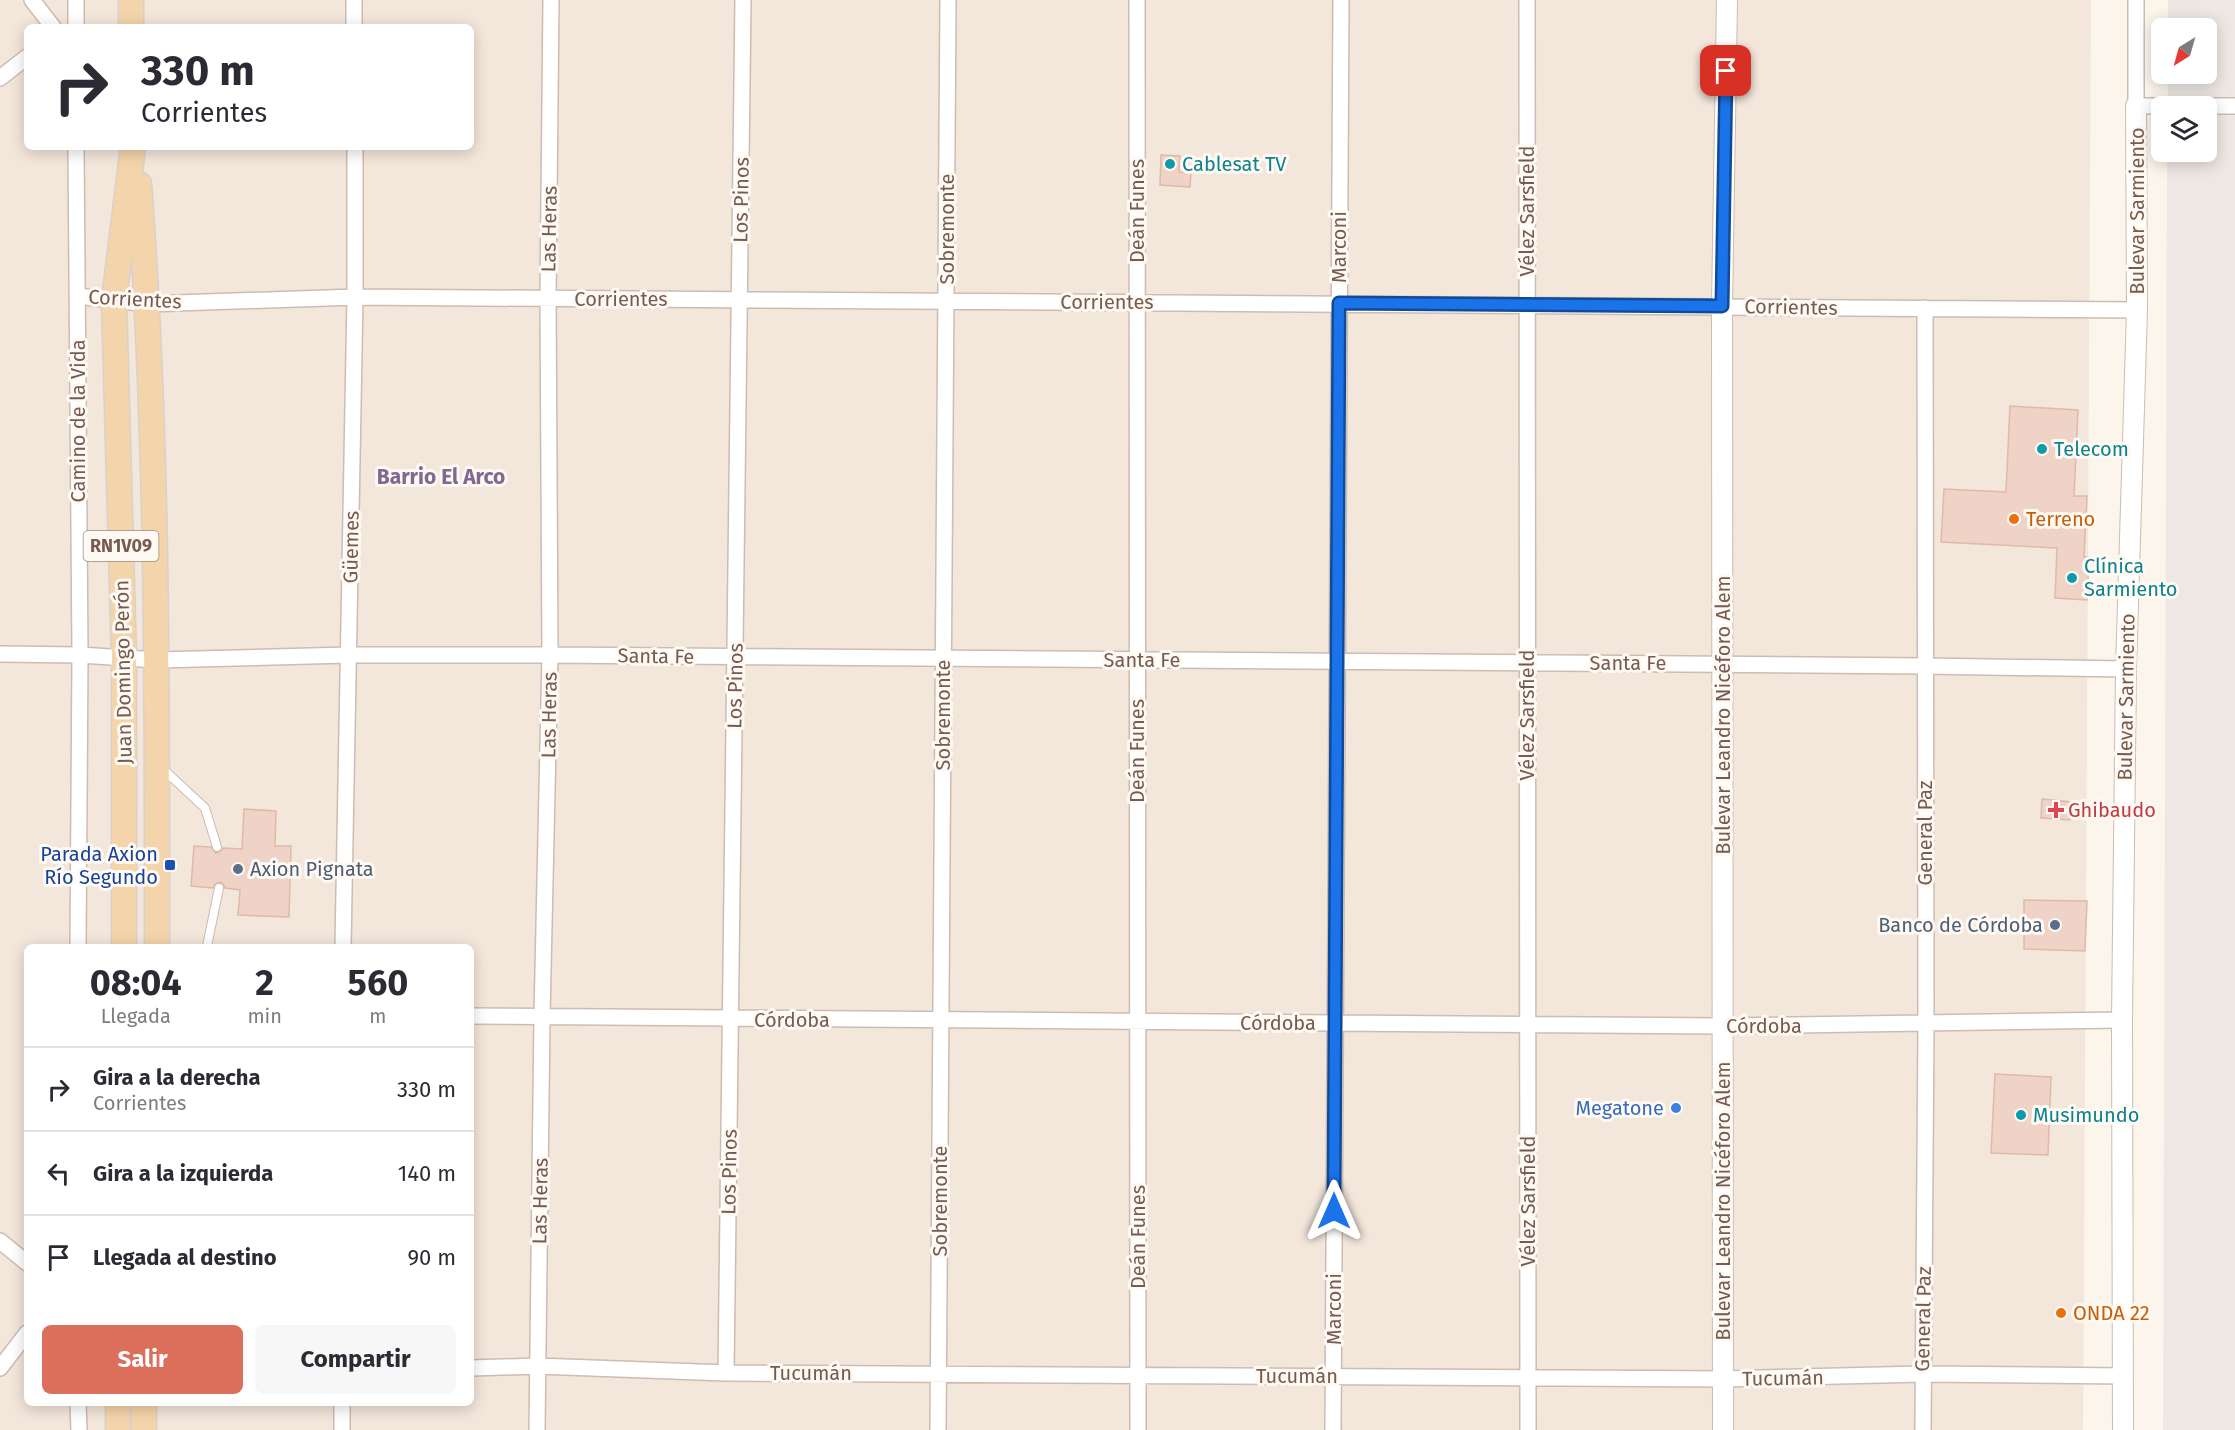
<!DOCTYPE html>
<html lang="es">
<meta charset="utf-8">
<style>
:root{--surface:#fff;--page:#f7f7f7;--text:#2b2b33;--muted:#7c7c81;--line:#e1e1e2;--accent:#db6f5c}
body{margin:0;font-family:"Fira Sans",sans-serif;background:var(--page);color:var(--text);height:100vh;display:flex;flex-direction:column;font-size:22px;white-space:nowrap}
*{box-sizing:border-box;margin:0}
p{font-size:20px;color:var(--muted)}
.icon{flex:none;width:33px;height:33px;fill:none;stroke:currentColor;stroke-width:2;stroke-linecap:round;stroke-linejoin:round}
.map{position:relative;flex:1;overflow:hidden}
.side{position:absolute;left:24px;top:944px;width:450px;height:462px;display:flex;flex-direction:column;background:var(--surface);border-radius:9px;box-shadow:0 3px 15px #0003}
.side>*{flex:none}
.hud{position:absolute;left:24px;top:24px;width:450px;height:126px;border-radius:9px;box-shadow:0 3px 15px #0003;background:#fff;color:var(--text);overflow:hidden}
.needle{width:39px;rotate:217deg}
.buttons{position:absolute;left:2151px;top:18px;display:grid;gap:12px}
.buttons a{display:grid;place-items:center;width:66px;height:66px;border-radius:9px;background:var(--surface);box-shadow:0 3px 15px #0003;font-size:30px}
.pin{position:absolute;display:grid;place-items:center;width:51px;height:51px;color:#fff;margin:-26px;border-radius:12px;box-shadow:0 3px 9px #0006}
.me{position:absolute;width:66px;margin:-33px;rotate:0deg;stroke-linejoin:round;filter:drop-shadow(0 0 4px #0008)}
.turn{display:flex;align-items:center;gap:21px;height:126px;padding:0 18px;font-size:27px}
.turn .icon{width:78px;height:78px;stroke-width:2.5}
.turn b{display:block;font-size:42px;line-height:51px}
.eta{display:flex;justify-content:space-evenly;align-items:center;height:102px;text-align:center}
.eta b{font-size:36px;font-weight:700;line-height:42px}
.primary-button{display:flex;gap:12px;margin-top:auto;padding:12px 18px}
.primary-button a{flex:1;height:69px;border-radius:9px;background:var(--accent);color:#fff;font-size:24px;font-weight:700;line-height:69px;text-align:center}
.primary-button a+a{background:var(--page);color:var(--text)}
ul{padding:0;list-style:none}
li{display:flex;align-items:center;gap:18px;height:84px;padding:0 18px;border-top:2px solid var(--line)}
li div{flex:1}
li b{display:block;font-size:22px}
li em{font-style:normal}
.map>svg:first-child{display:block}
.residential{fill:#f3e6db;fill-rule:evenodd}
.industrial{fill:#eee8e4}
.building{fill:#efd3c6;stroke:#e0b9a7;stroke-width:1.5}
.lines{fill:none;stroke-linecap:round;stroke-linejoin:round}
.service-casing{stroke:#cdbcb2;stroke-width:10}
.minor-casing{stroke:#cdbcb2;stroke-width:18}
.tertiary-casing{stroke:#cdbcb2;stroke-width:22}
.primary-casing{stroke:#d9d1ce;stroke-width:27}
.service{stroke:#fff;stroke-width:8}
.minor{stroke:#fff;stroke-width:15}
.tertiary{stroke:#fff;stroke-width:20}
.primary{stroke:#f4d4ab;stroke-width:24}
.route-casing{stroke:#114b97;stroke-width:15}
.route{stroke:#1a73e8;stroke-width:10}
.culture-dot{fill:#0f9aa8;stroke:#fef9f3;stroke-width:2}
.food-dot{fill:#e8710a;stroke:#fef9f3;stroke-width:2}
.health-dot{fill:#e0444e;stroke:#fef9f3;stroke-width:2}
.transit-dot{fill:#1a4fb4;stroke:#fef9f3;stroke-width:2}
.service-dot{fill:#5c6f8a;stroke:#fef9f3;stroke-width:2}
.shop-dot{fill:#3f7fe0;stroke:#fef9f3;stroke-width:2}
.labels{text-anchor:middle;stroke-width:6;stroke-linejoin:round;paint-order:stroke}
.shield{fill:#fef9f3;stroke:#9f8a81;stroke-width:1.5}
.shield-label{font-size:18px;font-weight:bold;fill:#765b50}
.culture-label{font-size:20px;fill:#0d838f;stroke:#fef9f3;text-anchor:start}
.street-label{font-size:20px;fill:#765b50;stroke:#fef9f3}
.food-label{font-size:20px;fill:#c56008;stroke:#fef9f3;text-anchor:start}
.health-label{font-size:20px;fill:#be3a42;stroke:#fef9f3;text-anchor:start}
.transit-label{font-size:20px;fill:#164399;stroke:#fef9f3;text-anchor:end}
.service-label{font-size:20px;fill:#4e5e75;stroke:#fef9f3;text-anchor:start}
.shop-label{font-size:20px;fill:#366cbe;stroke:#fef9f3;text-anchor:end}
.neighbourhood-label{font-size:21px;font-weight:bold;fill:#806891;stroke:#fef9f3}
</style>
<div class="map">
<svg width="2235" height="1430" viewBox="0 0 2235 1430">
<rect width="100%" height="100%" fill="#fbf5ec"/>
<!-- residential -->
<path class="residential" d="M0,0h2091l-8,1430h-2083zM27,27h444v120h-444zM27,946h444v456h-444z"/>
<!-- industrial -->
<path class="industrial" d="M2168,0h67v1430h-72l4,-1278h39v-46h-38v-32h38v-46h-38z"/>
<!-- building -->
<path class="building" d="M1161,155l19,1 -1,16 12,1 -1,14 -30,-2z
M2010,406l68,4 -4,86h13l-3,61h5l-2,43 -32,-2 2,-50 -116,-6 3,-53 62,3z
M2042,799l29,3 -1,18 -29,-2z
M244,809l32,2 -1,35h16l-2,71 -51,-2 2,-25 -15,-2 -2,-4 -3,-2 -5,2 -2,4 -22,-2 3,-40 17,1 5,6 5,-2 2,-3 19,1z
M2024,900l63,1 -2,50 -61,-2z
M1995,1074l56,3 -3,78 -57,-2z"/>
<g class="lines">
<!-- service casing -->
<g class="service-casing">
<path id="service" d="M163,769l42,39 12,39
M207,946l12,-58"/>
</g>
<!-- minor casing -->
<g class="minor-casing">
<path id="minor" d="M32,0l21,27
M76,0v27
M354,0v27
M1137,0l1,1430
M1527,0l1,1430
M2136,0v106h99
M0,78l27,-21
M76,147l4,508 -2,291
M77,296l71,8 207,-7 1782,13
M0,654l80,1 77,5 191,-5h202l1375,11 201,3
M343,946l12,-649v-150
M471,1016l1252,10 399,-6
M0,1241l27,22
M0,1368l27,-35
M471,1368l67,-2 188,7 997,6 199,-5 201,2
M726,1373l17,-1373
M78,1402l1,28
M342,1430v-28
M537,1430l5,-414 8,-361 -2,-357 3,-298
M938,1430l10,-1430
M1333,1430l8,-1430
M1923,1430l3,-406 -1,-716"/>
</g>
<!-- tertiary casing -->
<g class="tertiary-casing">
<path id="tertiary" d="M1723,1430l-1,-1124 5,-306
M2123,1430l-1,-410 4,-351 11,-359 -1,-204"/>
</g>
<!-- primary casing -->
<g class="primary-casing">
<path id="primary" d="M131,0v27
M139,184c19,254 18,508 18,762
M124,946v-288l-10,-358 19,-153
M118,1430v-28
M144,1430v-28"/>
</g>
<!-- service -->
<use href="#service" class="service"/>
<!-- minor -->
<use href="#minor" class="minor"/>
<!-- tertiary -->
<use href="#tertiary" class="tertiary"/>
<!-- primary -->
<use href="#primary" class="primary"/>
</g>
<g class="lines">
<!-- route casing -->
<g class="route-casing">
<path id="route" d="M1334,1211l5,-908 383,3 4,-235"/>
</g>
<!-- route -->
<use href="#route" class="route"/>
</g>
<!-- markers -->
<g class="culture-dot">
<circle cx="1170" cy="164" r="6"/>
<circle cx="2042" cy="449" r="6"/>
<circle cx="2072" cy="578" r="6"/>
<circle cx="2021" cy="1115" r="6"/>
</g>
<g class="food-dot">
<circle cx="2014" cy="519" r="6"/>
<circle cx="2061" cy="1313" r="6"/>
</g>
<path class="health-dot" d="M2053 801h6v6h6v6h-6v6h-6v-6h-6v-6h6z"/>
<rect class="transit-dot" x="164" y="859" width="12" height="12" rx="3"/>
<g class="service-dot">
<circle cx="238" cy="869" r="6"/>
<circle cx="2055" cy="925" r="6"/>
</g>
<circle class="shop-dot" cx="1676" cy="1108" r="6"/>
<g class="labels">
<!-- shield labels -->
<rect class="shield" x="83.5" y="531" width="75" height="30" rx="4.5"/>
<g class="shield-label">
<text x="121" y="552">RN1V09</text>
</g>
<!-- culture labels -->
<g class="culture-label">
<text x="1182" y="171">Cablesat TV</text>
<text x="2054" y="456">Telecom</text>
<text x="2084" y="573">Clínica<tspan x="2084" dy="23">Sarmiento</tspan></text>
<text x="2033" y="1122">Musimundo</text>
</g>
<!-- street labels -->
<g class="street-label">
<text transform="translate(741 200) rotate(-89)" y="7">Los Pinos</text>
<text transform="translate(1137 211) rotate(-90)" y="7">Deán Funes</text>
<text transform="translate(1527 211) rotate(-90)" y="7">Vélez Sarsfield</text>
<text transform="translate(2137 211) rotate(-90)" y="7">Bulevar Sarmiento</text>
<text transform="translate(549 229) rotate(-89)" y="7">Las Heras</text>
<text transform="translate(947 229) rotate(-90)" y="7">Sobremonte</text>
<text transform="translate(1339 247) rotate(-90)" y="7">Marconi</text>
<text transform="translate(135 299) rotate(3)" y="7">Corrientes</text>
<text x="621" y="306">Corrientes</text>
<text x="1107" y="309">Corrientes</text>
<text transform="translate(1791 307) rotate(1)" y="7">Corrientes</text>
<text transform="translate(78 421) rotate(-90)" y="7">Camino de la Vida</text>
<text transform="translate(351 547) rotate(-89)" y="7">Güemes</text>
<text transform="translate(656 656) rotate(1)" y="7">Santa Fe</text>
<text x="1142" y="667">Santa Fe</text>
<text x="1628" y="670">Santa Fe</text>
<text transform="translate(123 672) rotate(-91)" y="7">Juan Domingo Perón</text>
<text transform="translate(735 686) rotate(-89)" y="7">Los Pinos</text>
<text transform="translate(2126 697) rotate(-89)" y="7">Bulevar Sarmiento</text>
<text transform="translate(549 715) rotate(-89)" y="7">Las Heras</text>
<text transform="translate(943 715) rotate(-90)" y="7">Sobremonte</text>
<text transform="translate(1527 715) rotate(-90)" y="7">Vélez Sarsfield</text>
<text transform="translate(1723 715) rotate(-90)" y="7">Bulevar Leandro Nicéforo Alem</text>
<text transform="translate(1137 751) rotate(-90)" y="7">Deán Funes</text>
<text transform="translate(1925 833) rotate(-90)" y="7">General Paz</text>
<text x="792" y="1027">Córdoba</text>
<text x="1278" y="1030">Córdoba</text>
<text x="1764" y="1033">Córdoba</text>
<text transform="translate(729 1172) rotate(-89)" y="7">Los Pinos</text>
<text transform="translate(540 1201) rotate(-89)" y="7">Las Heras</text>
<text transform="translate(940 1201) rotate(-90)" y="7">Sobremonte</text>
<text transform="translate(1528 1201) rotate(-90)" y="7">Vélez Sarsfield</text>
<text transform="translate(1723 1201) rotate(-90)" y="7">Bulevar Leandro Nicéforo Alem</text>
<text transform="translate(1138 1237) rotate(-90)" y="7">Deán Funes</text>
<text transform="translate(1334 1309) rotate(-90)" y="7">Marconi</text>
<text transform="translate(1923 1319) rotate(-89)" y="7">General Paz</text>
<text x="811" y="1380">Tucumán</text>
<text x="1297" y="1383">Tucumán</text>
<text transform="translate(1783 1378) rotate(-1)" y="7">Tucumán</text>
</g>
<!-- food labels -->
<g class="food-label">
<text x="2026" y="526">Terreno</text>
<text x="2073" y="1320">ONDA 22</text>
</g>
<!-- health labels -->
<g class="health-label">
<text x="2068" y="817">Ghibaudo</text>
</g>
<!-- transit labels -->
<g class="transit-label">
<text x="158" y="861">Parada Axion<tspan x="158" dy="23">Río Segundo</tspan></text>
</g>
<!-- service labels -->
<g class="service-label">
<text x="250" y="876">Axion Pignata</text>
<text x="2043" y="932" text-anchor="end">Banco de Córdoba</text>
</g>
<!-- shop labels -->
<g class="shop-label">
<text x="1664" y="1115">Megatone</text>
</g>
<!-- neighbourhood labels -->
<g class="neighbourhood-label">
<text x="441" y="484">Barrio El Arco</text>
</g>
</g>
</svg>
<div class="buttons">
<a><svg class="needle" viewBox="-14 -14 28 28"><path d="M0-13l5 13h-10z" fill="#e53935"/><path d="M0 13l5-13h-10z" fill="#7c7c81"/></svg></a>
<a><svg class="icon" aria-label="layers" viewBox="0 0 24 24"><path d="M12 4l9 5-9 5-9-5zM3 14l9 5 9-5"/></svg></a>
</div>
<div class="pin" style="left:1726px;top:71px;background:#d93025"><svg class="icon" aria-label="arrive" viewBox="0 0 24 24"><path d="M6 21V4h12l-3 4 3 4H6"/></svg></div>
<svg class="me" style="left:1334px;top:1211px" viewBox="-20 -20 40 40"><path d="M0-17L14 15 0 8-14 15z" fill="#1a73e8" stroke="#fff" stroke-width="4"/></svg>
<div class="hud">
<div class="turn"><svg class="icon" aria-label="right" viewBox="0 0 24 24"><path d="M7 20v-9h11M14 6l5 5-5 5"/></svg><div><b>330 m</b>Corrientes</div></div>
</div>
<section class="side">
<div class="eta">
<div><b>08:04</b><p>Llegada</p></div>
<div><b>2</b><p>min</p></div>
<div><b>560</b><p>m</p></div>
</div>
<ul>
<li><svg class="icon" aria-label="right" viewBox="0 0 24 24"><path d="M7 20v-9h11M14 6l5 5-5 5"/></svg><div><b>Gira a la derecha</b><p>Corrientes</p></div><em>330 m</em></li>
<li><svg class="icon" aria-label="left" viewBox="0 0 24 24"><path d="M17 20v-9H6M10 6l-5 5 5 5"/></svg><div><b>Gira a la izquierda</b></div><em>140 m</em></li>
<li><svg class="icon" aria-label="arrive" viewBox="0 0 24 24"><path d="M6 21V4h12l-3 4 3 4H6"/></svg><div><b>Llegada al destino</b></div><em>90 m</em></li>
</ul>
<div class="primary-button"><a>Salir</a><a>Compartir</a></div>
</section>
</div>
